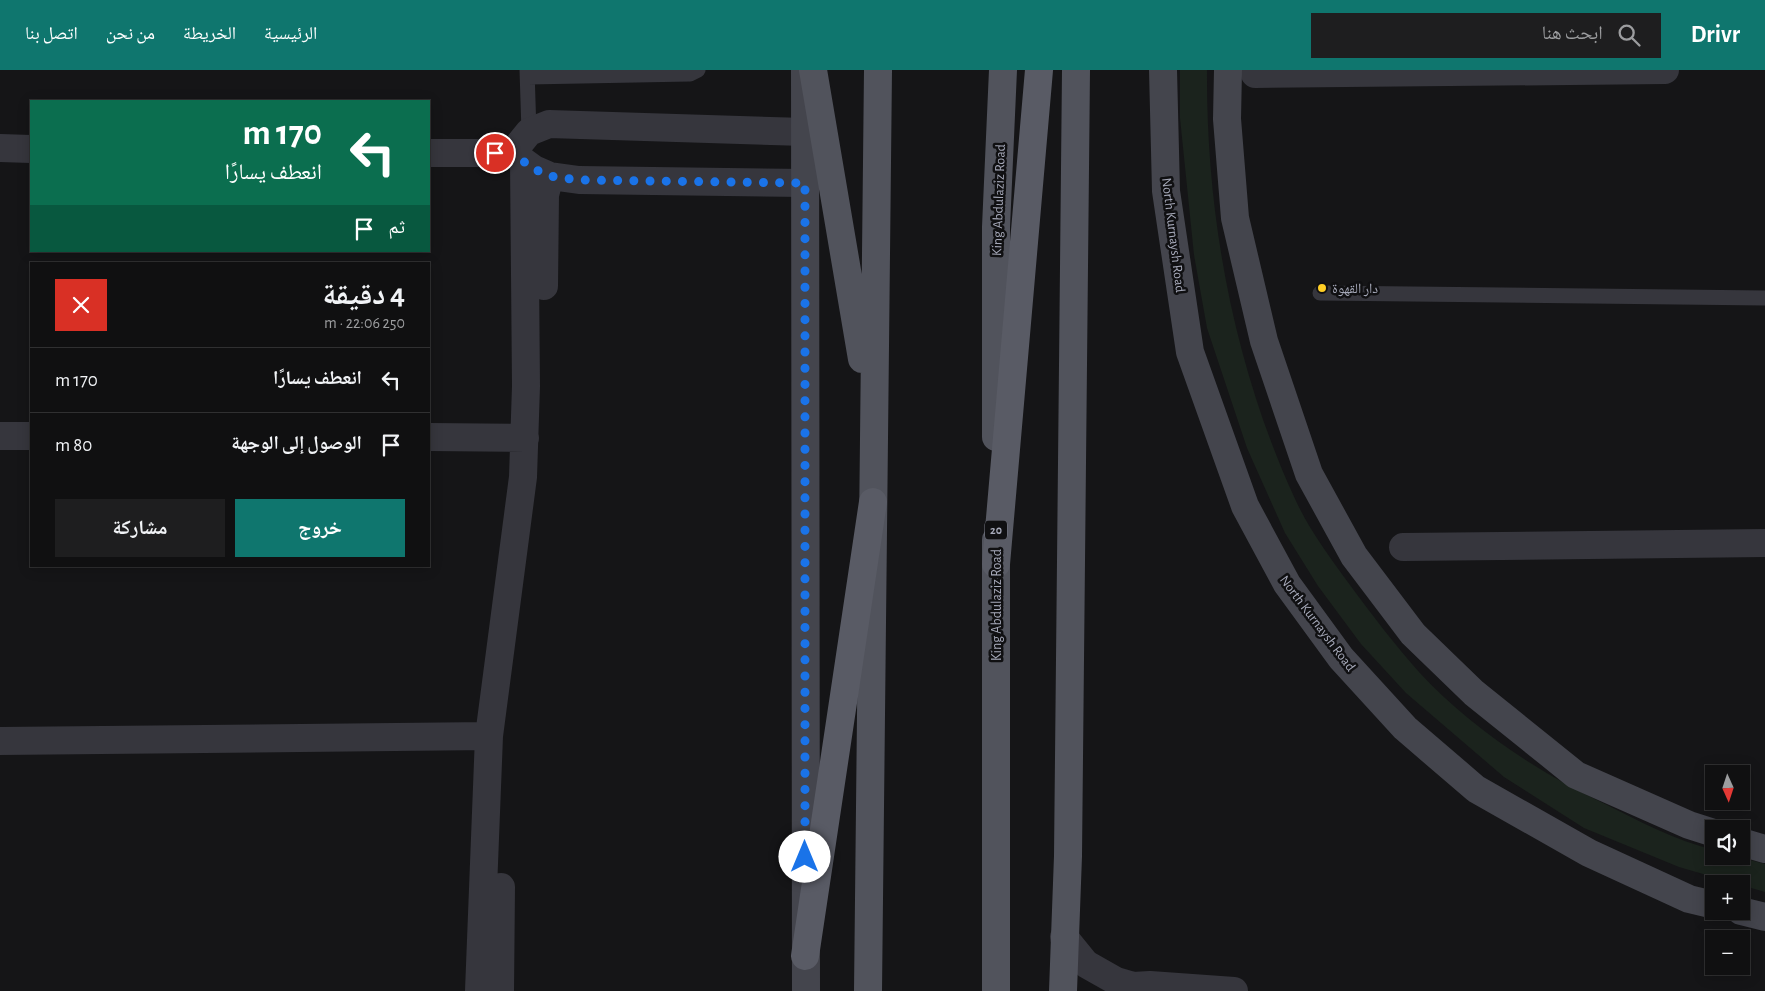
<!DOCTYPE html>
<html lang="ar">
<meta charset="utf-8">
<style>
:root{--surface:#101011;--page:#1e1e1f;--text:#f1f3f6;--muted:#9c9d9f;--line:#303031;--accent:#0f766e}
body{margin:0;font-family:"Alegreya Sans","Noto Naskh Arabic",sans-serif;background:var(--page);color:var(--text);direction:rtl;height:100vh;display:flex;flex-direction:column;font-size:19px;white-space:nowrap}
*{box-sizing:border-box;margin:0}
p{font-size:16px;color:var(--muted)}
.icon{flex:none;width:28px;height:28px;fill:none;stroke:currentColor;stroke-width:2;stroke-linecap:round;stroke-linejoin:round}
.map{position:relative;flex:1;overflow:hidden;direction:ltr}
.panel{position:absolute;left:30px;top:192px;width:400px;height:305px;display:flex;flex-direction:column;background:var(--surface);border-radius:0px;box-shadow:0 2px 12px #0003,0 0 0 1px var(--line);direction:rtl}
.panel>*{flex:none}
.banner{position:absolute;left:30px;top:30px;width:400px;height:152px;border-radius:0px;box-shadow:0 2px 12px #0003,0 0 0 1px var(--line);direction:rtl;background:#0b6e4f;color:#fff;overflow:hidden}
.needle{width:32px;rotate:177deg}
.controls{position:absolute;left:1705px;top:695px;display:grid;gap:10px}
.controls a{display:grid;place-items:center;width:45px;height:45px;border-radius:0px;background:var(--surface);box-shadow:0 2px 12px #0003,0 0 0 1px var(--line);font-size:25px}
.pin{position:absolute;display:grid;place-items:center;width:42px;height:42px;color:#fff;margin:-21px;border:2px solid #fff;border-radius:50%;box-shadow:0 1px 5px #0007}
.me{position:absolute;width:55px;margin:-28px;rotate:0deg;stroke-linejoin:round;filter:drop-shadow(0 0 4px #0008)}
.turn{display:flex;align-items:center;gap:18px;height:105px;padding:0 25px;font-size:22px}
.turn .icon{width:65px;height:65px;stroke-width:2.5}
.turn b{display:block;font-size:35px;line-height:42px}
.then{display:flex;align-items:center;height:48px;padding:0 25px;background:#0003;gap:10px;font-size:19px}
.round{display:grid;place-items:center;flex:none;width:52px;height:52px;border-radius:0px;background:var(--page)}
.headline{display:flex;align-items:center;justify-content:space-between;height:85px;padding:0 25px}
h1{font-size:30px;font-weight:700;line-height:38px}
.cta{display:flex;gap:10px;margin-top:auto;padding:10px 25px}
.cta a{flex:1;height:58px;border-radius:0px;background:var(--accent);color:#fff;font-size:20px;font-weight:700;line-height:58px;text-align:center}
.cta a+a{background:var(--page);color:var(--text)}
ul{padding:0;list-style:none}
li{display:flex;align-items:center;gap:15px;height:65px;padding:0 25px;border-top:1px solid var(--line)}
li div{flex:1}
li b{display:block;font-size:19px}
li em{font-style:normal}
header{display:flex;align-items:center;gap:30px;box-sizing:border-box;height:70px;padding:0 25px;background:var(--accent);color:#fff}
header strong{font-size:24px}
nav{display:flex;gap:28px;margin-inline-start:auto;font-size:18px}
.search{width:350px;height:45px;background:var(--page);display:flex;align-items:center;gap:12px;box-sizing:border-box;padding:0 18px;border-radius:0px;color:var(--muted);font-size:19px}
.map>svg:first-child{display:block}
.green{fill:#1b231d}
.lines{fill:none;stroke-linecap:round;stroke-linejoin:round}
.service{stroke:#36363d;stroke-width:15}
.minor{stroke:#36363d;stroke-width:28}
.secondary{stroke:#44454d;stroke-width:28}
.primary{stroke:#51535c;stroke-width:28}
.trunk{stroke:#595b65;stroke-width:28}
.route{stroke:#1a73e8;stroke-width:9;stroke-dasharray:0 16.2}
.poi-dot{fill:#ffce25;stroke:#101012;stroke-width:2}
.labels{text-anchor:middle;stroke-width:5;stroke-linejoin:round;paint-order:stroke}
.shield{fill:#101012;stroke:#797b87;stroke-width:1}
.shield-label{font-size:12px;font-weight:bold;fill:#a6a9b9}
.street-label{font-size:14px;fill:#a6a9b9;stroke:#101012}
.poi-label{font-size:14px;fill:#a6a9b9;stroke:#101012;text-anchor:start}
</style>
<header>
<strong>Drivr</strong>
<div class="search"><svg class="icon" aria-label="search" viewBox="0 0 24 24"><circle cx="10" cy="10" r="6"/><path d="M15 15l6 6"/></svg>ابحث هنا</div>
<nav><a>الرئيسية</a><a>الخريطة</a><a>من نحن</a><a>اتصل بنا</a></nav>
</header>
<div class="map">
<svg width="1765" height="921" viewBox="0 0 1765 921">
<rect width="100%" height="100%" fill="#151517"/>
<!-- green -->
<path class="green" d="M1180,0h27c-1,147 27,297 89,431 14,30 35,58 54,84 22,30 45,60 69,87 51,55 117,99 184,131 36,18 71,37 111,47v6h21l30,8v28l-86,-25 -95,-39 -80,-51 -98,-84 -45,-49 -43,-58 -33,-53 -38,-85 -40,-120 -13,-73 -14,-137z"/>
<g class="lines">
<!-- service -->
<path class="service" d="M527,0l2,62
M528,7l162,-3 8,-4
M1320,223l445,5"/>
<!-- minor -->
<path class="minor" d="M1255,4l410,-4
M0,78l31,1
M429,83h83l22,16 16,7 29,4 226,3
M512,83l17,-21 20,-8 256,8
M544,216l1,-91 5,-19
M0,366h31
M429,367l96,1
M1403,477l362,-4
M0,671l489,-5
M1064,867l22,27 30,17 17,5 17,-1 84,6
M479,921l10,-255 34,-259 3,-91 -2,-224
M500,921l1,-104"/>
<!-- secondary -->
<path class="secondary" d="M805,0l1,921
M1163,0l3,121 24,161 55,154 42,78 54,74 64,70 71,61 113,64 100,46 25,6
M1228,0l-1,49 8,99 29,123 45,133 45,82 59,78 61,59 102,82 113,50 25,8
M1741,772l24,7
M1741,841l24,6"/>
<!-- primary -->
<path class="primary" d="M813,0l49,289
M996,367v-210l7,-157
M868,921l10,-921
M996,921v-451
M1063,921l5,-135 8,-786"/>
<!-- trunk -->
<path class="trunk" d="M996,494l43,-494
M805,886l68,-454"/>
</g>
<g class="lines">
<!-- route -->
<path class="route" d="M495,83h17l22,16 16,7 28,4 227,3v674"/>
</g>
<!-- markers -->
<circle class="poi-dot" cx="1322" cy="218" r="5"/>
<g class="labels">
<!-- shield labels -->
<rect class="shield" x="985" y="450.5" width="22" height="19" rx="4"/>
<g class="shield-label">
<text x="996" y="464">20</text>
</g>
<!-- street labels -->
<g class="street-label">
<text transform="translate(998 130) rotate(-88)" y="5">King Abdulaziz Road</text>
<text transform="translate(1174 165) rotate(83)" y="5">North Kurnaysh Road</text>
<text transform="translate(996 535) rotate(-90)" y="5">King Abdulaziz Road</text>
<text transform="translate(1318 553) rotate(53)" y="5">North Kurnaysh Road</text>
</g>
<!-- poi labels -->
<g class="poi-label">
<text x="1332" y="223">دار القهوة</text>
</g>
</g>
</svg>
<div class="controls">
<a><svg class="needle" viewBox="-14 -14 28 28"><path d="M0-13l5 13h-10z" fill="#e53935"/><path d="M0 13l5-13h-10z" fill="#9c9d9f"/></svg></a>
<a><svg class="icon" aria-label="sound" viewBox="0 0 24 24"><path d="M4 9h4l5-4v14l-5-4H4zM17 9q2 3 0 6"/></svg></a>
<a>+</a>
<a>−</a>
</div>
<div class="pin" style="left:495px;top:83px;background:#d93025"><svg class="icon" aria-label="arrive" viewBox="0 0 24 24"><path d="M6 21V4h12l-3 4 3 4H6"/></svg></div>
<svg class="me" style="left:805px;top:787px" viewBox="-20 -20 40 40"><circle r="19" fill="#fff"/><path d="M0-13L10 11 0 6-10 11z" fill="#1a73e8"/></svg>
<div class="banner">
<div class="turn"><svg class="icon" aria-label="left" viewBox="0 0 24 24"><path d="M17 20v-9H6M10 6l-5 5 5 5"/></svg><div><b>170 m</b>انعطف يسارًا</div></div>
<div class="then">ثم<svg class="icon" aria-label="arrive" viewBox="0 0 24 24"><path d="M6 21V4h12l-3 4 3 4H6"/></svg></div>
</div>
<section class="panel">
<div class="headline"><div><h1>4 دقيقة</h1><p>250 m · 22:06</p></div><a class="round" style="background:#d93025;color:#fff"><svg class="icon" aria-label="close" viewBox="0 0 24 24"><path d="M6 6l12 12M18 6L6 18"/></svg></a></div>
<ul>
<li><svg class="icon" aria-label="left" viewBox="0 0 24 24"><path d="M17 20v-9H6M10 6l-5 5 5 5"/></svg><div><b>انعطف يسارًا</b></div><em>170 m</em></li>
<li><svg class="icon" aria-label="arrive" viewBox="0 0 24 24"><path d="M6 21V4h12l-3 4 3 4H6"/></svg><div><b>الوصول إلى الوجهة</b></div><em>80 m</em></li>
</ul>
<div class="cta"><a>خروج</a><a>مشاركة</a></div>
</section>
</div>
